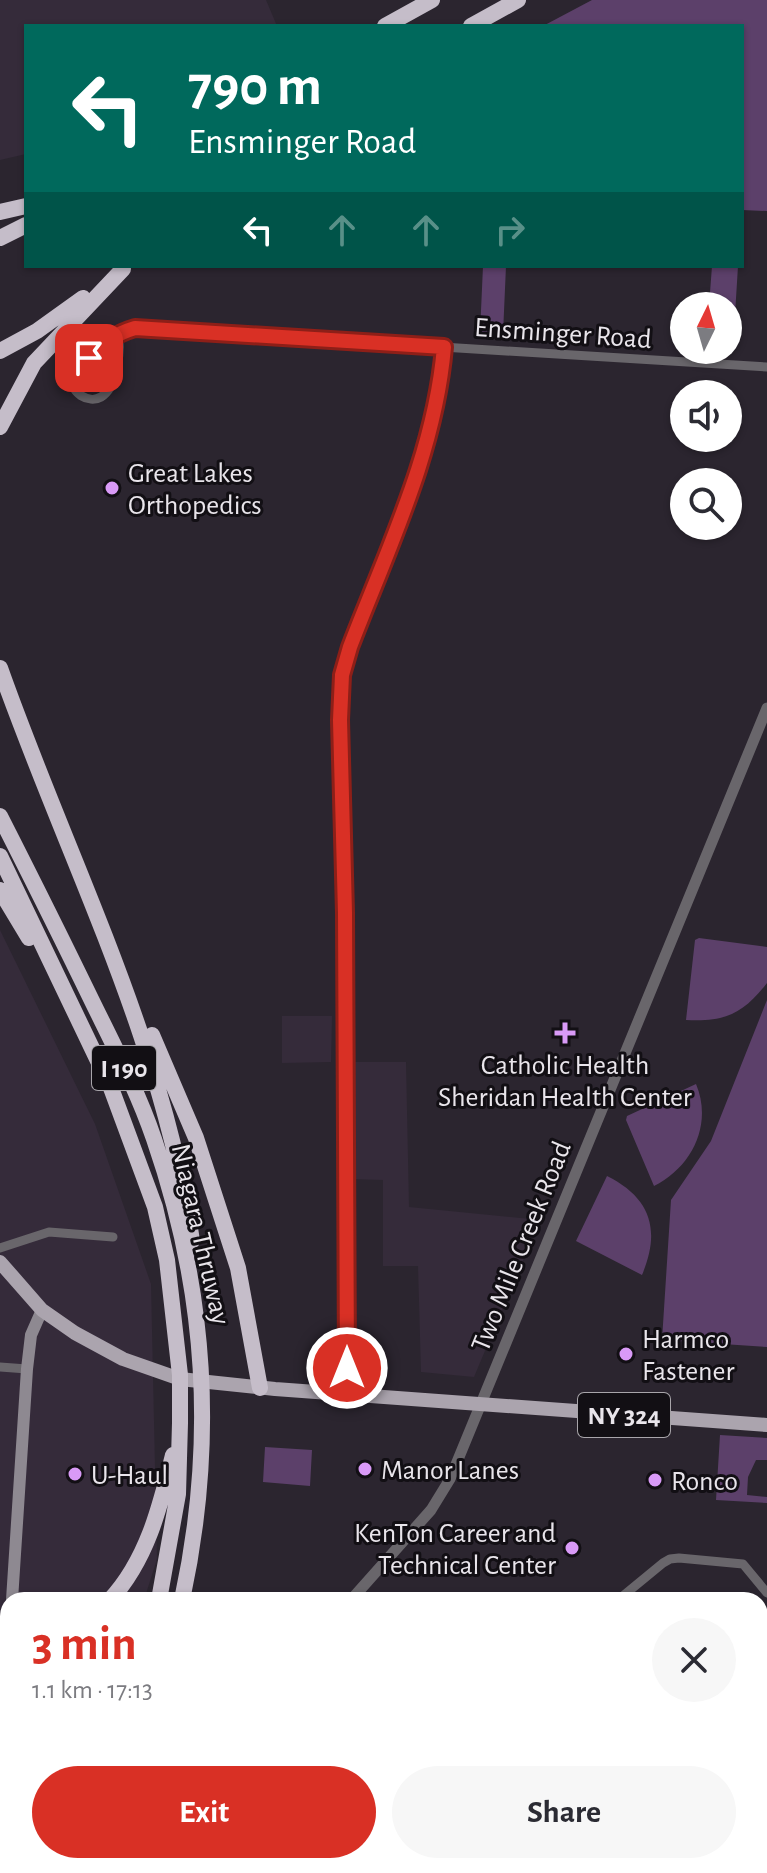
<!DOCTYPE html>
<meta charset="utf-8">
<style>
:root{--surface:#fff;--page:#f7f7f7;--text:#2b2b33;--muted:#7c7c81;--accent:#d93025}
body{margin:0;font-family:"Alegreya Sans",sans-serif;background:var(--page);color:var(--text);height:100vh;display:flex;flex-direction:column;font-size:30px;white-space:nowrap}
*{box-sizing:border-box;margin:0}
p{font-size:26px;color:var(--muted)}
.icon{flex:none;width:44px;height:44px;fill:none;stroke:currentColor;stroke-width:2;stroke-linecap:round;stroke-linejoin:round}
.map{position:relative;flex:1;overflow:hidden}
.side{position:absolute;left:0px;top:1592px;width:768px;height:282px;display:flex;flex-direction:column;background:var(--surface);border-radius:24px 24px 0 0;box-shadow:0 2px 6px #0004}
.side>*{flex:none}
.top-card{position:absolute;left:24px;top:24px;width:720px;height:244px;border-radius:0px;box-shadow:0 2px 6px #0004;background:#00695c;color:#fff;overflow:hidden}
.needle{width:52px;rotate:5deg}
.fabs{position:absolute;left:670px;top:292px;display:grid;gap:16px}
.fabs a{display:grid;place-items:center;width:72px;height:72px;border-radius:50%;background:var(--surface);box-shadow:0 2px 6px #0004;font-size:40px}
.pin{position:absolute;display:grid;place-items:center;width:68px;height:68px;color:#fff;margin:-34px;border-radius:16px;box-shadow:0 4px 12px #0006}
.me{position:absolute;width:88px;margin:-44px;rotate:0deg;stroke-linejoin:round;filter:drop-shadow(0 0 6px #0008)}
.turn{display:flex;align-items:center;gap:28px;height:168px;padding:0 32px;font-size:36px}
.turn .icon{width:104px;height:104px;stroke-width:2.5}
.turn b{display:block;font-size:56px;line-height:68px}
.lanes{display:flex;align-items:center;height:76px;padding:0 32px;background:#0003;justify-content:center;gap:40px;direction:ltr}
.lanes .off{opacity:.35}
.round{display:grid;place-items:center;flex:none;width:84px;height:84px;border-radius:42px;background:var(--page)}
.overview{display:flex;align-items:center;justify-content:space-between;height:136px;padding:0 32px}
h1{font-size:48px;font-weight:700;line-height:60px;color:var(--accent)}
.action{display:flex;gap:16px;margin-top:auto;padding:16px 32px}
.action a{flex:1;height:92px;border-radius:48px;background:var(--accent);color:#fff;font-size:32px;font-weight:700;line-height:92px;text-align:center}
.action a+a{background:var(--page);color:var(--text)}
.map>svg:first-child{display:block}
.built{fill:#352b3a}
.green{fill:#5c406a}
.lines{fill:none;stroke-linecap:round;stroke-linejoin:round}
.minor{stroke:#69666b;stroke-width:9}
.tertiary{stroke:#69666b;stroke-width:11}
.secondary{stroke:#8e8991;stroke-width:12}
.primary{stroke:#aba4ae;stroke-width:14}
.motorway{stroke:#c5bdc9;stroke-width:16}
.route-casing{stroke:#8d1f18;stroke-width:20}
.route{stroke:#d93025;stroke-width:14}
.poi-dot{fill:#d99af7;stroke:#120f14;stroke-width:3}
.labels{text-anchor:middle;stroke-width:6;stroke-linejoin:round;paint-order:stroke}
.shield{fill:#120f14;stroke:#a8a5aa;stroke-width:2}
.shield-label{font-size:26px;font-weight:bold;fill:#e9e5eb}
.street-label{font-size:28px;fill:#e9e5eb;stroke:#120f14}
.poi-label{font-size:28px;fill:#e9e5eb;stroke:#120f14;text-anchor:start}
</style>
<div class="map">
<svg width="767" height="1873" viewBox="0 0 767 1873">
<rect width="100%" height="100%" fill="#2b252f"/>
<!-- built -->
<path class="built" d="M0,0h266l11,26h-251v128l-26,6z
M0,930l95,194 56,160 6,275 -13,41h-136v266h52l-2,7h-58z
M282,1016h50l-1,46 -49,1z
M352,1062h54l3,145 131,13 -66,157 -53,-5 -3,-106h-35v-86l-31,-1z"/>
<!-- green -->
<path class="green" d="M592,0h175v211l-25,-1v-184h-199z
M483,266h23l-3,68 -23,-1z
M712,266h26l-5,81h-5v-41h-19z
M699,938l68,9v36c-24,31 -42,39 -81,37l9,-80z
M767,1000v347l-105,-7 9,-140 40,-59z
M696,1084c17,40 -4,83 -42,102l-28,-66 1,-4z
M607,1176c44,22 54,54 35,99l-66,-34z
M720,1435l47,3v22h-11l-8,17 -1,18 20,2v6l-51,-3z
M265,1447l47,3 -2,36 -47,-4z"/>
<g class="lines">
<!-- minor -->
<path class="minor" d="M118,333c3,17 0,54 -17,64 -12,7 -32,-4 -28,-20 2,-8 10,-13 15,-19 15,-15 27,-24 47,-30l632,39
M0,1248l49,-16 64,5
M0,1367l27,2
M347,1394l-2,-481 -5,-168 2,-70 8,-28c38,-100 84,-193 94,-300
M618,1600l45,-37 7,-4 9,-1 64,6 24,29
M760,1816l7,1
M715,1873l1,-7"/>
<!-- tertiary -->
<path class="tertiary" d="M351,1600l80,-90 19,-31 317,-771
M0,1637l8,1
M0,1797l8,-136
M158,1873l2,-7"/>
<!-- secondary -->
<path class="secondary" d="M12,1600l15,-231 4,-34 11,-25
M760,1664l7,-6
M506,1873l8,-7"/>
<!-- primary -->
<path class="primary" d="M0,1262l42,48 33,23 48,26 57,20 95,10 492,36"/>
<!-- motorway -->
<path class="motorway" d="M385,26l47,-26
M471,26l47,-26
M0,212l26,-6
M0,238l26,-13
M0,351l37,-20 46,-33
M0,427l34,-64 89,-94
M0,668c67,190 163,371 192,573
M0,816c31,61 62,123 92,185 22,45 46,91 62,138 53,153 62,304 28,461
M0,856l111,232 44,119 12,53 13,115v48l-2,71 -19,106
M0,890l29,48
M152,1035l44,103 42,130 22,120
M110,1600c37,-40 50,-93 63,-145
M74,1873l2,-7
M98,1873l2,-7"/>
</g>
<g class="lines">
<!-- route casing -->
<g class="route-casing">
<path id="route" d="M89,358c14,-15 26,-24 46,-30l309,19c-9,106 -56,201 -94,300l-8,28 -2,45 5,193 2,455"/>
</g>
<!-- route -->
<use href="#route" class="route"/>
</g>
<!-- markers -->
<g class="poi-dot">
<circle cx="112" cy="488" r="8"/>
<path d="M561 1021h8v8h8v8h-8v8h-8v-8h-8v-8h8z"/>
<circle cx="626" cy="1354" r="8"/>
<circle cx="365" cy="1469" r="8"/>
<circle cx="75" cy="1474" r="8"/>
<circle cx="655" cy="1480" r="8"/>
<circle cx="572" cy="1548" r="8"/>
</g>
<g class="labels">
<!-- shield labels -->
<g class="shield">
<rect x="92" y="1046" width="64" height="44" rx="6"/>
<rect x="578" y="1393" width="92" height="44" rx="6"/>
</g>
<g class="shield-label">
<text x="124" y="1077">I 190</text>
<text x="624" y="1424">NY 324</text>
</g>
<!-- street labels -->
<g class="street-label">
<text transform="translate(563 332) rotate(4)" y="10">Ensminger Road</text>
<text transform="translate(202 1234) rotate(77)" y="10">Niagara Thruway</text>
<text transform="translate(520 1246) rotate(-68)" y="10">Two Mile Creek Road</text>
</g>
<!-- poi labels -->
<g class="poi-label">
<text x="128" y="482">Great Lakes<tspan x="128" dy="32">Orthopedics</tspan></text>
<text x="565" y="1074" text-anchor="middle">Catholic Health<tspan x="565" dy="32">Sheridan Health Center</tspan></text>
<text x="642" y="1348">Harmco<tspan x="642" dy="32">Fastener</tspan></text>
<text x="381" y="1479">Manor Lanes</text>
<text x="91" y="1484">U-Haul</text>
<text x="671" y="1490">Ronco</text>
<text x="556" y="1542" text-anchor="end">KenTon Career and<tspan x="556" dy="32">Technical Center</tspan></text>
</g>
</g>
</svg>
<div class="fabs">
<a><svg class="needle" viewBox="-14 -14 28 28"><path d="M0-13l5 13h-10z" fill="#e53935"/><path d="M0 13l5-13h-10z" fill="#7c7c81"/></svg></a>
<a><svg class="icon" aria-label="sound" viewBox="0 0 24 24"><path d="M4 9h4l5-4v14l-5-4H4zM17 9q2 3 0 6"/></svg></a>
<a><svg class="icon" aria-label="search" viewBox="0 0 24 24"><circle cx="10" cy="10" r="6"/><path d="M15 15l6 6"/></svg></a>
</div>
<div class="pin" style="left:89px;top:358px;background:#d93025"><svg class="icon" aria-label="arrive" viewBox="0 0 24 24"><path d="M6 21V4h12l-3 4 3 4H6"/></svg></div>
<svg class="me" style="left:347px;top:1368px" viewBox="-20 -20 40 40"><circle r="17" fill="#d93025" stroke="#fff" stroke-width="3"/><path d="M0-11L8 9 0 5-8 9z" fill="#fff"/></svg>
<div class="top-card">
<div class="turn"><svg class="icon" aria-label="left" viewBox="0 0 24 24"><path d="M17 20v-9H6M10 6l-5 5 5 5"/></svg><div><b>790 m</b>Ensminger Road</div></div>
<div class="lanes"><svg class="icon" aria-label="left" viewBox="0 0 24 24"><path d="M17 20v-9H6M10 6l-5 5 5 5"/></svg><svg class="icon off" aria-label="ahead" viewBox="0 0 24 24"><path d="M12 20V5M6 11l6-6 6 6"/></svg><svg class="icon off" aria-label="ahead" viewBox="0 0 24 24"><path d="M12 20V5M6 11l6-6 6 6"/></svg><svg class="icon off" aria-label="right" viewBox="0 0 24 24"><path d="M7 20v-9h11M14 6l5 5-5 5"/></svg></div>
</div>
<section class="side">
<div class="overview"><div><h1>3 min</h1><p>1.1 km · 17:13</p></div><a class="round"><svg class="icon" aria-label="close" viewBox="0 0 24 24"><path d="M6 6l12 12M18 6L6 18"/></svg></a></div>
<div class="action"><a>Exit</a><a>Share</a></div>
</section>
</div>
